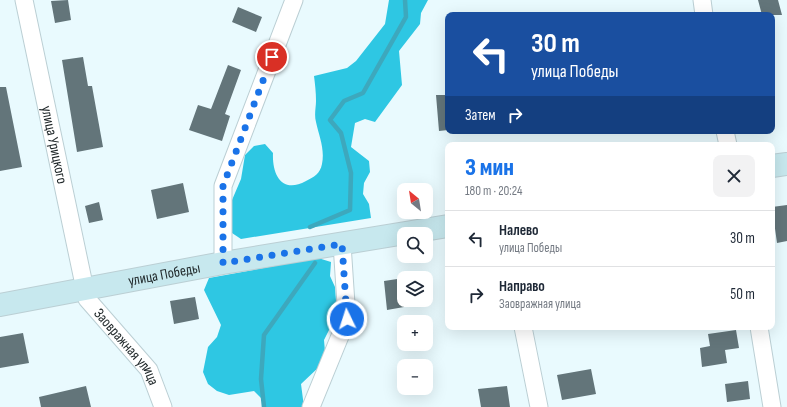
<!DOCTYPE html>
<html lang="ru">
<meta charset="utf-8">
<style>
:root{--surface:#fff;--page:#f2f2f3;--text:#1f2937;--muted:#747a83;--line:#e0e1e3;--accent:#1a73e8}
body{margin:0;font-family:"Sofia Sans Condensed",sans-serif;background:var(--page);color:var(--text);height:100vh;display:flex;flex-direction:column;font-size:15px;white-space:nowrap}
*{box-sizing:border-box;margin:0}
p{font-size:13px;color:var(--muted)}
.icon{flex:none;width:22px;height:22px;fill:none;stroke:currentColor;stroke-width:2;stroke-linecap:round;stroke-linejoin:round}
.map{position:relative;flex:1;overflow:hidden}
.side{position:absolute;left:445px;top:142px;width:330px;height:188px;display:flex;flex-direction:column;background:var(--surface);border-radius:8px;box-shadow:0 4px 16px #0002}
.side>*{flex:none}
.hud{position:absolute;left:445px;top:12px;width:330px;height:122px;border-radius:8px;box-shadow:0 4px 16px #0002;background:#1a4fa0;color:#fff;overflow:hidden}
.needle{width:26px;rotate:330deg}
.controls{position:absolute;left:397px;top:183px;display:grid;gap:8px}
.controls a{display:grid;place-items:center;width:36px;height:36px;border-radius:8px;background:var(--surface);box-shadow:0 4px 16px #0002;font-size:20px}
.pin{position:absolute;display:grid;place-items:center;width:34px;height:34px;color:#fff;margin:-17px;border:2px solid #fff;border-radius:50%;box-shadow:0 1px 4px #0007}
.me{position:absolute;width:44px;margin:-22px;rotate:356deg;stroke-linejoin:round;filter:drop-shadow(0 0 3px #0008)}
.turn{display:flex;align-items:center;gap:14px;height:84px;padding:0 20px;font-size:18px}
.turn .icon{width:52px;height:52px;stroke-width:2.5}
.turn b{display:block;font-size:28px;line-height:34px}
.then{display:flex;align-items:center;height:38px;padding:0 20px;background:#0003;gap:8px;font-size:15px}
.round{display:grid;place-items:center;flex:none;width:42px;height:42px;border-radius:8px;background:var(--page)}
.head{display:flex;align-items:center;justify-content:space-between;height:68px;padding:0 20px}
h1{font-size:24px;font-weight:800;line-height:30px;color:var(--accent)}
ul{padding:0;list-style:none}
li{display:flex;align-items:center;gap:12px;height:56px;padding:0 20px;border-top:1px solid var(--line)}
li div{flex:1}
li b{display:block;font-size:15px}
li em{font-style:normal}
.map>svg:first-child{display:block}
.forest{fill:#2ec7e3}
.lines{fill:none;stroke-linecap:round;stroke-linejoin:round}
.stream{stroke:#3da8bd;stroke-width:4.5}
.building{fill:#63757a}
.street-casing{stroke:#bbcfd4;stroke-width:19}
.secondary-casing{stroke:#bbcfd4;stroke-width:24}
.street{stroke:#fff;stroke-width:17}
.secondary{stroke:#c7e8ee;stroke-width:22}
.route{stroke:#1a73e8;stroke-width:7;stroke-dasharray:0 12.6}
.labels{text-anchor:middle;stroke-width:3;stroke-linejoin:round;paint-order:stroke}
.street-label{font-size:15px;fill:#1d2527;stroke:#fff}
</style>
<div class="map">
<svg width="787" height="407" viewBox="0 0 787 407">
<rect width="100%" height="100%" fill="#e9fafe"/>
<!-- forest -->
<path class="forest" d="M389,0h39l-7,13 -1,11 -21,27 3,34 -27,37 -10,-3 -10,4 -4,24 18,14 1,11 -6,11 -1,11 6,10 2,14 -130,21 -9,-6v-33l9,-21 4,-24 9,-9 11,-2 8,9c-1,22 9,41 33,28 8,-4 14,-7 16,-17 3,-15 -3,-28 -6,-42 -2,-7 0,-15 0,-21 0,-9 -1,-17 -2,-25l33,-8 9,-7 29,-37z
M318,258l13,4 -1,14 5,11 1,14 -7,29 -5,10 1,12 -5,14 -19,18 3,23h-39l-3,-8 -8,-8 -25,4 -12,-4 -9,-7 -5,-12 5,-25 9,-10 4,-12 -17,-35 5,-12z"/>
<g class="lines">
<!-- stream -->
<path class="stream" d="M310,227l40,-17 1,-37 -10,-40 -11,-13 14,-19 19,-8 43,-76 -1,-17
M264,407l-3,-28 3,-44 51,-72"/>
</g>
<!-- building -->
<path class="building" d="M68,0l3,20 -16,3 -4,-22z
M758,0h20l4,15h-20z
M238,7l24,10 -6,15 -24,-10z
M83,57l5,29h4l11,61 -26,5 -15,-92z
M228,65l13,5 -16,44 5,2 -8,25 -33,-11 9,-25 13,4z
M0,87h6l16,80 -22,4z
M436,95h12v35l-9,1z
M183,183l6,29 -32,7 -6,-29z
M99,202l4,18 -14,3 -4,-17z
M787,205v36l-10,2 -5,-36z
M404,278v29l-17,3 -3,-29z
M195,297l4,22 -25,5 -4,-23z
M736,330l3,18 -14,2 2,13 -25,4 -2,-19 10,-2 -2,-12z
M23,333l6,30 -29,5v-31z
M591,369l5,25 -34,6 -5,-25z
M748,381l2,18 -23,3 -2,-18z
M86,386l5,21h-50l-2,-10z
M507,386l3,21h-29l-3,-18z"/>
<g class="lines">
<!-- street casing -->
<g class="street-casing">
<g id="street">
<path id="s1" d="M24,0l63,299 62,71 14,37"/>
<path d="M702,0l2,15"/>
<path d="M725,131l3,14"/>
<path d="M223,263v-77l71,-186"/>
<path d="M523,327l16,80"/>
<path d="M759,327l13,80"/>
<path d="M311,407l36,-88 -5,-75"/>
</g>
</g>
<!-- secondary casing -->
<g class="secondary-casing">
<g id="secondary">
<path d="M772,166l15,-2"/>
<path id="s2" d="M0,305l223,-42 225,-37"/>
</g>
</g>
<!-- street -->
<use href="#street" class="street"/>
<!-- secondary -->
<use href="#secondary" class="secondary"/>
</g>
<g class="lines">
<!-- route -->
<path class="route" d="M272,57l-49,129v77l119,-19 5,75"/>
</g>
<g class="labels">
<!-- street labels -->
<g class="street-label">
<text dy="5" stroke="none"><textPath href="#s1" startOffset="148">улица Урицкого</textPath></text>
<text dy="5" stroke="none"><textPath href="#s2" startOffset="167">улица Победы</textPath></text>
<text dy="5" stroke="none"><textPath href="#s1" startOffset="368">Заовражная улица</textPath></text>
</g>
</g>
</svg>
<div class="controls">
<a><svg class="needle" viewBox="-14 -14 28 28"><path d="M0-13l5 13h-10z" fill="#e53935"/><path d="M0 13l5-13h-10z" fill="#747a83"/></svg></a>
<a><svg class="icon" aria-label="search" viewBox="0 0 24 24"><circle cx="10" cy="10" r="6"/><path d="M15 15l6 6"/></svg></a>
<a><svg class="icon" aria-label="layers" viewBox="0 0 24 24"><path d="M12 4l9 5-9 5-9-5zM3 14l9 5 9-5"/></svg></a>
<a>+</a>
<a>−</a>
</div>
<div class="pin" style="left:272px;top:57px;background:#d93025"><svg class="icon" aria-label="arrive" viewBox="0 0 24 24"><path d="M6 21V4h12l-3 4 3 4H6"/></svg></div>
<svg class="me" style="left:347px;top:319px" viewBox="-20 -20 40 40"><circle r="17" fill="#1a73e8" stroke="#fff" stroke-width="3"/><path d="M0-11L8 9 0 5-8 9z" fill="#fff"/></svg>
<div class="hud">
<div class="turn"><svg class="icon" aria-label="left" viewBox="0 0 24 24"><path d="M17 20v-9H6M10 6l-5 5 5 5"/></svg><div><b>30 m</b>улица Победы</div></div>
<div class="then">Затем<svg class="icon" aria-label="right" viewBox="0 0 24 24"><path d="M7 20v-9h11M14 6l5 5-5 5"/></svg></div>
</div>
<section class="side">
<div class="head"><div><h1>3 мин</h1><p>180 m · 20:24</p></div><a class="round"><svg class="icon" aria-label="close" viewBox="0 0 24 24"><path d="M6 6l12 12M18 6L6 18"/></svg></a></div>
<ul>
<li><svg class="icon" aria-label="left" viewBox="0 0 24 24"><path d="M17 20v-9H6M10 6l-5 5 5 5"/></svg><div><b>Налево</b><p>улица Победы</p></div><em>30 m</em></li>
<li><svg class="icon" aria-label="right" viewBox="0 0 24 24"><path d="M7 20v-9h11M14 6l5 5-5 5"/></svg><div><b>Направо</b><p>Заовражная улица</p></div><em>50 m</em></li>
</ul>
</section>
</div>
